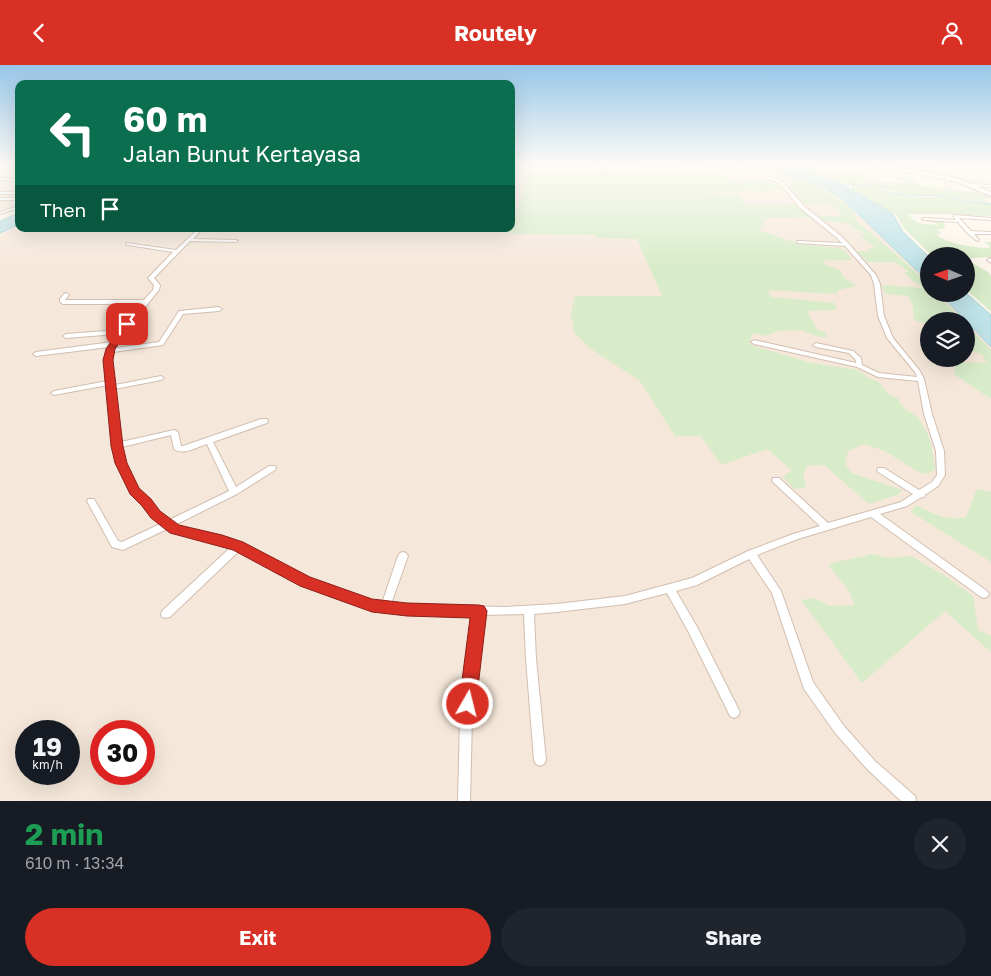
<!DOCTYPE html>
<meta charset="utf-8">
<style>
:root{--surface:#171b24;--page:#20242c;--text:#f1f3f6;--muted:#9ea1a6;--accent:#d93025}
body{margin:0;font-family:"Golos Text",sans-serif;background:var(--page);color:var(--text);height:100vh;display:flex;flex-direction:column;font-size:19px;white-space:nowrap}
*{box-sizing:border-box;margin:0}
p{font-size:16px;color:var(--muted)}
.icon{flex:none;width:28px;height:28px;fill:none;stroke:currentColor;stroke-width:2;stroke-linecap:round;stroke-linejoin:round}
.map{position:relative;height:736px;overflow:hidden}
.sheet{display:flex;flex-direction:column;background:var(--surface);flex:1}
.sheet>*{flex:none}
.banner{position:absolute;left:15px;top:15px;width:500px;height:152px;border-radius:10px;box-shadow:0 5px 20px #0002;background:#0b6e4f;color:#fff;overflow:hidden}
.needle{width:32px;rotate:272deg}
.buttons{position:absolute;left:920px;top:182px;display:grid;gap:10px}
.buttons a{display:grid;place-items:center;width:55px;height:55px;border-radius:50%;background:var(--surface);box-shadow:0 5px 20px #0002;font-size:25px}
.speed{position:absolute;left:15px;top:655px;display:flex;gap:10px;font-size:25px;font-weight:700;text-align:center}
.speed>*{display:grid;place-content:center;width:65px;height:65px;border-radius:50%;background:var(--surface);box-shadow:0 5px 20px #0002;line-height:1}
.speed small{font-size:12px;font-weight:400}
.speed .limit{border:8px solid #d22;background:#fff;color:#111}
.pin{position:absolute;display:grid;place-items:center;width:42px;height:42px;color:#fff;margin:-21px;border-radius:10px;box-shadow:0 2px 8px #0006}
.me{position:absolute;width:55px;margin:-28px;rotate:8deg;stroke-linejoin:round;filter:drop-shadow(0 0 4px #0008)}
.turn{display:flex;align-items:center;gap:18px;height:105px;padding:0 25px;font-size:22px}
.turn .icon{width:65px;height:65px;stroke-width:2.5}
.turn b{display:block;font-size:35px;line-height:42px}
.then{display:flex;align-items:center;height:48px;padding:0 25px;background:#0003;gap:10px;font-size:19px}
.round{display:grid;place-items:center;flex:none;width:52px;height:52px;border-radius:26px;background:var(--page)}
.summary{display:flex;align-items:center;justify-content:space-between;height:85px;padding:0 25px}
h1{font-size:30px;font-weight:700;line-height:38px;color:#1e9e55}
.cta{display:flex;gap:10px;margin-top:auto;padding:10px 25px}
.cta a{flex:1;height:58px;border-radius:30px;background:var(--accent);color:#fff;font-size:20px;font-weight:700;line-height:58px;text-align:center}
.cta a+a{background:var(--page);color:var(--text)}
header{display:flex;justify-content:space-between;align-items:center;height:65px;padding:0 25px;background:var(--accent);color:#fff;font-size:22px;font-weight:700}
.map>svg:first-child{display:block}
.residential{fill:#f5e8da;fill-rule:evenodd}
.green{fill:#d8ecc9}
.water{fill:#bfe3e8;stroke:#a5d3da}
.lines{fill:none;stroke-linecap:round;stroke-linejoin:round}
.stream{stroke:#a5d3da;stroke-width:1}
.street-casing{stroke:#d1beb0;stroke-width:2}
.secondary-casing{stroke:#d6c0b0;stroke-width:3}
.street{fill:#fff;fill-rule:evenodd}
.secondary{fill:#fff;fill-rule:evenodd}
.route{fill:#d93025;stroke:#8d1f18}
</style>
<header><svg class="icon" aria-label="back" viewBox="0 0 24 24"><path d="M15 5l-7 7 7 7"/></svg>Routely<svg class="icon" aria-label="person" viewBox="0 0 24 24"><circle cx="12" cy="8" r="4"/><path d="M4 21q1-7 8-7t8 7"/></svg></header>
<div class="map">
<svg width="991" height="736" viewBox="0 0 991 736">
<rect width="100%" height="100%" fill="#fdf6ec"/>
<!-- residential -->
<path class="residential" d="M0,100h19v40l-19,6z
M511,100h251l61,23 16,10 73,67 17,18v11h10l26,27h-36v38h37v-37l25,26v453h-991v-567l19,-7v2h492zM26,666h43v43h-43zM101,666h43v43h-43z"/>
<!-- green -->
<path class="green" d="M528,100h45l14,3 4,6h8l-5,-1 -1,-4h5l5,-3 29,5 9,-6h45l-7,3 3,3 47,-6 9,3 -20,5 12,6 14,-1 7,3 21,-2 16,14 -9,-3 -18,1 -12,-1 -48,3 36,2 10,10 47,-1 17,13 -44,1 -3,3 1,5 -6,2 2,3 38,13 38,4 8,3 7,9h-23l-6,2 2,3 15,5 4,8 13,8 -19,4 -1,4 -70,-4 4,7 64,6 1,7 -29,1 10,19 8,2 3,5h-7l-21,-7 -24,1 -9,5 -15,-3 -2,11 10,4 52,15 46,7 11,8 10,4 8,11 11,5c5,13 10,11 19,19 13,14 16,33 18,52l-7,5 -10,-2 -33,-21 -21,-7 -16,7 -3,12 6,10 52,17 -6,5 -28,9 -45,-39 -18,1 -3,10 3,11 -12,2 -11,-12 9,-7 -25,-21 -46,16 -20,-29h-26l-35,-55 -52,-34 -14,-15 -3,-18 4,-18h87l-25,-57 -39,-1 -5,-3 -84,-1 3,-17 7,-11 5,-17z
M747,100c4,0 10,-1 15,0 20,4 76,28 88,44 4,5 5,11 10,15 24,20 47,39 69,61v9h8l27,27h-35v4l-15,-5 -1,-14 -5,-10 -23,-2 -3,-9 42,3 -16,-11 -4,-5h5l-14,-10h-27l-12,-11h16l-3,-3h6l-15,-13 6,-1 -20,-11 -22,-2 -8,-5h27l-11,-12h-29l-14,-20 2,-2z
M791,100h44l-18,3 8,3 26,-2 9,2 4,8 36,4 -2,-4h3v-2c9,1 15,0 19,9l65,7 6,5 -7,2 7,3 -28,-3 -25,-6 -20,2 -17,-3 -40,-10 -17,2z
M875,100h56l4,2 1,6 6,3 49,5v5l-5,-4h-18z
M852,120l18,1 20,7 23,4 18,1 6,-3 30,7 24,2v12l-41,-2h-42c9,12 16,9 29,11v-2l-8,-1 -2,-3 14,1 5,5 -3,1 3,3h-9l4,5 -4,1c11,9 38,13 52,13v-3l-6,-3h8v15l-21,1 2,5 18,10 -1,2h2v37l-25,-23v-33h-34l-27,-27 -10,-15 -44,-25z
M966,259l25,26v49l-36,-24v-13l32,1 -6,-9 -15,-4z
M977,424l14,3v70l-80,-50 5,-7c17,9 30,16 50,12z
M872,489l17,4 22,-2 33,19 29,21 5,34 13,6v16l-46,-41 -83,72 -61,-83 13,-2 16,8 24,-1 -4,-13 -22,-27c14,-6 29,-6 44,-11z"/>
<!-- water -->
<path class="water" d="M763,100h25l55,20 49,28 11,19 26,25v25l-88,-84 -18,-11z
M19,148v12l-19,8v-12z
M966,228l25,22v32l-51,-53z"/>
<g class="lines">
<!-- stream -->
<path class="stream" d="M848,126v-7l21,1 18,7 25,4 27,-1 23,6 29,3"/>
<!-- street casing -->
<g class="street-casing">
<path id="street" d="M586,100h4l3,7 13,2 -2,1 -13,-1z
M730,100h6l46,16 22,25 37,30 8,8 27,31 4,9 4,32 9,22 27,33 4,8 8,35 12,37 1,24 -7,11 -13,9 -1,2 -4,1 -13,8 -27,8 107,77 2,3 -2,3 -3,1 -3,-1 -110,-80 -73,22 -41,16 24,36 32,91 31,44 31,35 40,35 1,5h-15l-34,-32 -31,-35 -32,-45 -32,-96 -23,-34 -52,26 -21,6 20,34 42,83 2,4 -2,4 -4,2 -4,-2 -42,-85 -21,-38 -42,11 -68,8 -23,2 2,45 10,101 -2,4 -4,2 -4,-2 -2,-4 -8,-101 -2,-45 -40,1 -12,103 -2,83h-12l2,-83 13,-103 -88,-3 -50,-14 -33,-13 -63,-34 -69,66 -4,1 -4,-1 -1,-3 1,-3 69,-64c-21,-8 -45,-8 -64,-18l-44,21 -11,-3 -25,-46 1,-2h6l24,42 4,1 38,-18 -29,-31 -14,-31 -7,-36 1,-11 -3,-30 -54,10 -3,-2 3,-2 53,-10c-1,-11 -4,-24 2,-34l-73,9 -3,-2 3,-2 76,-10 5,-8 -51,4 -3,-2 3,-2 53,-4 23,-26h-79l-3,-2v-3l4,-5 2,-1 3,2 -4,5h79l9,-10 1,-5 -6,-7 25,-26 -45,-7 -2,-1v-1l50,7 22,-21h4l-9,10 43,1 2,1 -2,1 -46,-1 -36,37 6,7 -1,5 -35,43 -9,15 44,-6 20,-31 40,-4 3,2 -3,2 -36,3 -20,31 -50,7 -2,8 4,25 46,-9 3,2 -3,2 -46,9 4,26 -1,11 3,16 53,-12 4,2 3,14h2l78,-27h6l1,2 -1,2 -54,19 23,45 33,-21h6l1,2 -1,2 -38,24 -62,31 47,11 19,7 67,36 28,11 46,13 16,-47 2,-3 3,-1 3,1 2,3 -17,48 113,3 53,-3 68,-8 67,-18 56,-27 45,-17 27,-8 -47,-44 -1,-2 1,-2h6l49,45 73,-21 12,-8 -35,-22 -1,-2 1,-2h6l35,22 13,-8 5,-7 -1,-24 -12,-37 -6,-33 -40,-4 -21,-10 -103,-23 -3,-2 3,-2 102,23v-3l-7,-7 -33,-6 -3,-2 3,-2 37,8 8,7 1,7 17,8 38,4 -2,-5 -28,-34 -9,-22 -4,-32 -3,-9 -26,-29 -48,-3v-2h2l43,2 -5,-5 -37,-30 -20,-25zM171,370l3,14c9,7 23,-2 33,-5l22,47 -62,30 -30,-32 -12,-27 -3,-15z
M869,100h4l7,11h-2z
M0,102h19v2h-19z
M891,103h2l6,11h-2z
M945,111l3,1 2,10 -3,-1z
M0,113l19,1v2l-19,-1z
M972,119l19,1v2l-18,-1h-1z
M0,127h19v2h-19z
M0,133h19v2h-19z
M19,141v2l-19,6v-2z
M955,150l36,3v2l-32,-2 12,13 20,1v2h-17l5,6 -2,1 -10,-8 -9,-11 -34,-2 -2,-1 2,-1 32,2 -3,-4z
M990,193l1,1v4l-4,-3z"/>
</g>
<!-- secondary casing -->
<g class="secondary-casing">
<path id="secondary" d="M868,100h13l75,13 35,14v4l-36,-15z"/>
</g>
<!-- street -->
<use href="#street" class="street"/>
<!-- secondary -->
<use href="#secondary" class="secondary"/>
</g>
<!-- sky -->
<linearGradient id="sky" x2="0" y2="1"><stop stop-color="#97c7e8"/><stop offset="0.49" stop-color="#fefbf6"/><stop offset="1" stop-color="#fefbf6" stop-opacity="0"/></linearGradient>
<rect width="991" height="203" fill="url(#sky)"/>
<!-- route -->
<path class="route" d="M127,256l5,3 -17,25 -2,11 10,86 4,17 12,25 12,11 9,12 19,14 43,10 21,7 67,35 62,22 35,4 72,2 5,1 3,5 -11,93 -2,6 -6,2 -6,-2 -3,-6 11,-86 -63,-2 -35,-4 -72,-26 -67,-36 -63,-17 -19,-15 -9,-12 -12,-12 -15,-31 -4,-17 -8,-86 3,-11 18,-27z"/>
</svg>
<div class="buttons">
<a><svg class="needle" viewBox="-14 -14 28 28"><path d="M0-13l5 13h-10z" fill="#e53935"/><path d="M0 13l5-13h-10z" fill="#9ea1a6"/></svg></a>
<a><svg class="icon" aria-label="layers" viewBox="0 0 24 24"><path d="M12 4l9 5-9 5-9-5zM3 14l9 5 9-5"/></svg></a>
</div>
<div class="speed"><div>19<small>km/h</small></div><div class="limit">30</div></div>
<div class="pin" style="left:127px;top:259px;background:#d93025"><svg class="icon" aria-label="arrive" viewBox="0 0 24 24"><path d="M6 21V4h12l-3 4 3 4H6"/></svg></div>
<svg class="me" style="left:468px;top:639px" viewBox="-20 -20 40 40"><circle r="17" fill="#d93025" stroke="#fff" stroke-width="3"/><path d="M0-11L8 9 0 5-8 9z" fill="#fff"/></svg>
<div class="banner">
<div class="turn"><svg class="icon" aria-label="left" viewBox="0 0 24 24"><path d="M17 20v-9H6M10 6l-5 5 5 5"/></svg><div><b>60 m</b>Jalan Bunut Kertayasa</div></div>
<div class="then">Then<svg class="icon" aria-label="arrive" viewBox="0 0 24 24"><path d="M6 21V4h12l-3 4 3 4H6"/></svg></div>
</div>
</div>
<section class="sheet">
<div class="summary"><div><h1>2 min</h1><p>610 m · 13:34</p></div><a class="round"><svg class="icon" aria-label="close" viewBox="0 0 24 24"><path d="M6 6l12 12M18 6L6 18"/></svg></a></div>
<div class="cta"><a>Exit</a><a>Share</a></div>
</section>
